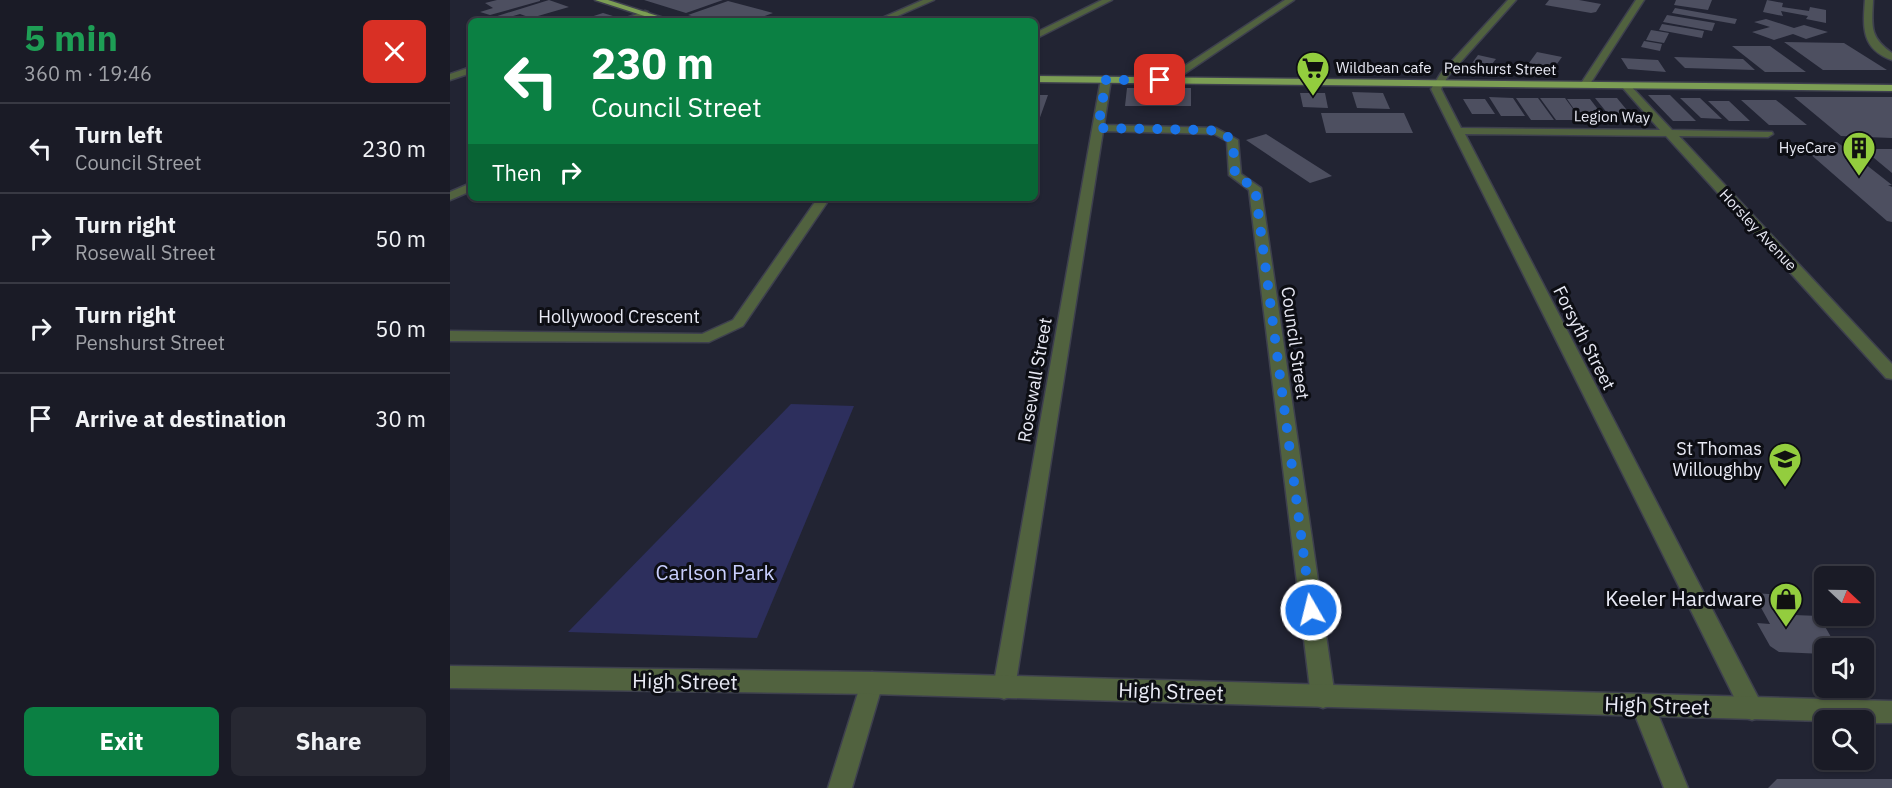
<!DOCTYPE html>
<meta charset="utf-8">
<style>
:root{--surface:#1a1b26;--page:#272832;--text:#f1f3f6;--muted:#9fa1a7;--line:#383943;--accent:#0b8043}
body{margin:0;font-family:"IBM Plex Sans",sans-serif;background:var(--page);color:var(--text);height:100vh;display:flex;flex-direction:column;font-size:22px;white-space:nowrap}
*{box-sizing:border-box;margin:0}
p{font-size:20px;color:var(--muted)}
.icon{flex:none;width:33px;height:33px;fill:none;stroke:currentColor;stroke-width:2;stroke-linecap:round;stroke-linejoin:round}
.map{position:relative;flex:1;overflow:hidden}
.sheet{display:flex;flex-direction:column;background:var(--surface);width:450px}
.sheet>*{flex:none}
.banner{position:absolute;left:18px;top:18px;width:570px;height:183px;border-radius:9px;box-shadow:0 2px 4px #0004,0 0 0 2px var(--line);background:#0b8043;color:#fff;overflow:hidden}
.needle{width:39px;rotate:112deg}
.buttons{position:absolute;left:1364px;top:566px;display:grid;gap:12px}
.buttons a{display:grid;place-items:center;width:60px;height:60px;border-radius:9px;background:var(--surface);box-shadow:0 2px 4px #0004,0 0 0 2px var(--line);font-size:30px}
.pin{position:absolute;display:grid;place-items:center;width:51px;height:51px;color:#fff;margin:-26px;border-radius:12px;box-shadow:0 3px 9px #0006}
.me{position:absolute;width:66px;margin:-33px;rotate:352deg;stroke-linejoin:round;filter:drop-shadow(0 0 4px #0008)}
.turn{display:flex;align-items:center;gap:21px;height:126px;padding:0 24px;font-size:27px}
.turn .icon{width:78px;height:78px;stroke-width:2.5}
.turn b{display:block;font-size:42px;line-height:51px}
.then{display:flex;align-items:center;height:57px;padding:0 24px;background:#0003;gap:12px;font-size:22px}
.round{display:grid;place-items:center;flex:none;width:63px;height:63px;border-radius:9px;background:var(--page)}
.head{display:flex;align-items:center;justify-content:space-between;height:102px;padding:0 24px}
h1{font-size:36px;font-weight:700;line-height:45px;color:#1e9e55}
.button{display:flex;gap:12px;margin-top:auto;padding:12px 24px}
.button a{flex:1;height:69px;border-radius:9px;background:var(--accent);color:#fff;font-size:24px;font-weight:700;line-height:69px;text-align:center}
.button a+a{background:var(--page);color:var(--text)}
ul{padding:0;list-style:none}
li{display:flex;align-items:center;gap:18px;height:90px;padding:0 24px;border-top:2px solid var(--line)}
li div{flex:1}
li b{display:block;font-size:22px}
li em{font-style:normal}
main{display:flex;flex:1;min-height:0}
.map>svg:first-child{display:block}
.green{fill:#2d2f5d}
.building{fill:#4d4f60}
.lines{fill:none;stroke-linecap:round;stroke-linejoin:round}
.minor-casing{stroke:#3e404e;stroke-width:3}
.tertiary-casing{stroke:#3e404e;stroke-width:3}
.primary-casing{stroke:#3e404e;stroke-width:3}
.minor{fill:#51623f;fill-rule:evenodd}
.tertiary{fill:#51623f;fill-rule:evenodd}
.primary{fill:#7c9e54;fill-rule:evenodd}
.route{stroke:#1a73e8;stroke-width:10;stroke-dasharray:0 18}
.labels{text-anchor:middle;stroke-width:6;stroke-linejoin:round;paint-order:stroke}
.far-poi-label{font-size:15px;fill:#e9eaf5;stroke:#0d0e14;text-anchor:start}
.far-street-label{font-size:15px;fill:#e9eaf5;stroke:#0d0e14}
.street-label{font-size:18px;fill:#e9eaf5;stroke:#0d0e14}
.poi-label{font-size:18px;fill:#e9eaf5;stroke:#0d0e14;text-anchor:end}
.near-park-label{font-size:21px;fill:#c9cffd;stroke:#0d0e14}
.near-poi-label{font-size:21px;fill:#e9eaf5;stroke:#0d0e14;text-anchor:end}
.near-street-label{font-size:21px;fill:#e9eaf5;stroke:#0d0e14}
</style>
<main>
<section class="sheet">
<div class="head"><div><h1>5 min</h1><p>360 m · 19:46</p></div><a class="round" style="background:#d93025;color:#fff"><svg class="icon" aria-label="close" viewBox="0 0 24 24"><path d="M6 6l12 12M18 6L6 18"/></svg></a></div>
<ul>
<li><svg class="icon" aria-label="left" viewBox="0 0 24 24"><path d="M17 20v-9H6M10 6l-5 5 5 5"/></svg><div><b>Turn left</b><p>Council Street</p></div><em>230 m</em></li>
<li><svg class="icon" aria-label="right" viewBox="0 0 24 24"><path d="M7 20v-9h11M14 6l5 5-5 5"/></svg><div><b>Turn right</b><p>Rosewall Street</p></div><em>50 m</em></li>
<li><svg class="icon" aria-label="right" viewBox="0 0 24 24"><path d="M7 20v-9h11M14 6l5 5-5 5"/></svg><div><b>Turn right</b><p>Penshurst Street</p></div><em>50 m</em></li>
<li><svg class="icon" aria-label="arrive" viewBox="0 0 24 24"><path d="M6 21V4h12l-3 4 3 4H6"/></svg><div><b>Arrive at destination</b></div><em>30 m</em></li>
</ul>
<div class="button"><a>Exit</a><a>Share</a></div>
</section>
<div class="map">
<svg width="1442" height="788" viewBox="0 0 1442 788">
<rect width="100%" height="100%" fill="#222433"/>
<!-- green -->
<path class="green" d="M341,404l63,2 -97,232 -189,-6z"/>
<!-- building -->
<path class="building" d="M47,0h43v1l-50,14 -10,-3 13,-4 -8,-5z
M99,0l20,7 -38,11 -11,-4 -21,6 -8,-2z
M194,0h79l-37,13z
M1099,0h30l22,4 -5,8 -5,1 -46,-8z
M1226,0h36l-4,10 -34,-5z
M1317,0l16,3 -1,4 27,4 1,-4 16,3v13l-20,-4 2,-3 -27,-5 2,5 -20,-4z
M278,1l45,12 -22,8h-41l-22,-6z
M1225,8l62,11 -2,5 -63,-11z
M153,13l10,3 -14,5h-21z
M1217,15l48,8 -3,8 -49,-9z
M1316,19l28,9 10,-3 24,7 -22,7 -13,-5 -19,6 -22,-8 18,-5 -16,-5z
M1212,24l42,7 -2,7 -43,-8z
M1201,30l18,3 -5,10 -18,-3z
M1194,41l18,3 -2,7 -19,-4z
M1334,42l60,1 43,27h-64z
M1282,46h38l36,26h-41z
M1087,52l25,5 -8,11 -25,-5z
M1028,55l18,4 -12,15 -17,-4z
M1224,57l69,2 12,11 -70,-2z
M1171,58l37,2 8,12 -38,-3z
M677,88h64v18h-66z
M902,92l31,1 7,16 -33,-1z
M850,93h25l3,15 -25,-1z
M585,95h13l-10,28h-3z
M1198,95h22l26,26h-23z
M1039,97l24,1 12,18h-24z
M1344,97h98v41l-51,-2z
M1066,98h22l16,22h-23z
M1090,98h25l16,22h-25z
M1145,98h22l18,22 -23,-1z
M1230,98h20l22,21 -21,-1z
M1013,99h22l10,15h-23z
M1117,99h23l10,13h-24z
M1291,100h35l31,25h-38z
M1258,101h21l21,20h-21z
M871,113h83l9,20h-87z
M816,134l66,42 -22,7 -64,-43z
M1361,142h26l55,43h-4l4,2v35l-5,-1 -86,-75z
M1421,149h21v24l-24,-20 -1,-3z
M1303,593l30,2 11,20 25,1 12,21h-13l6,11v6l-45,-2 -9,-6 -13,-23 13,1z
M1327,779h115v9h-124z"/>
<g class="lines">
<!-- minor casing -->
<g class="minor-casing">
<path id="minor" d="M473,0h11l-48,21h-11z
M652,0h10l-77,39v-6z
M835,0h9l-110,74 -3,8h-6l2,-11z
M1058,0h8l-68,76 -7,13 20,39 199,2 -38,-43v-4h6l44,47 100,2 1,2 -5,3 -89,-1 213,228v15l-6,-1 -220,-242 -201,-2 295,567 4,8 -4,8 -8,3 -8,-3 -313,-628 10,-16z
M1186,0h8l-56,87h-6l-2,-2z
M1415,0h8c-1,26 -4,37 19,53v7c-31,-11 -29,-33 -27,-60z
M195,11l3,1v4l-16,5h-13z
M21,67v6l-21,7v-6z
M656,76l5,3 -7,46 112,3 22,12 3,34 20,14 74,509 -4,8 -8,3 -8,-3 -4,-8 -62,-507 -20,-15 -2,-34 -13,-7 -111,-3 -88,557 -3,8 -8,3 -8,-3 -3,-8 108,-609z
M21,183v8l-21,9v-8z
M361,198h15l2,3 -85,125 -34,16 -259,-1v-10l252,3 31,-14 82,-118z
M422,672l8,3 3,8 -31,105h-24l33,-105 3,-8z
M1193,694l8,3 37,91h-24l-33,-83 4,-8z"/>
</g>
<!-- tertiary casing -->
<g class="tertiary-casing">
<path id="tertiary" d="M0,666l422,6 1020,29v22h-29v-3l-39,1 -952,-27 -422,-6z"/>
</g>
<!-- primary casing -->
<g class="primary-casing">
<path id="primary" d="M145,0h13l65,21h-13z
M585,76l857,9v6l-857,-9z"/>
</g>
<!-- minor -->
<use href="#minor" class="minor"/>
<!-- tertiary -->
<use href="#tertiary" class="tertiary"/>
<!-- primary -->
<use href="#primary" class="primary"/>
</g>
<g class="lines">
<!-- route -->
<path class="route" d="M710,80h-54l-8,48 112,2 17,6 6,7 2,32 20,13 56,422"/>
</g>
<!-- icons -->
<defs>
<g id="supermarket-pin" transform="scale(1.725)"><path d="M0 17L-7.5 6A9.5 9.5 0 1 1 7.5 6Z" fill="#93cd3e" stroke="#0d0e14"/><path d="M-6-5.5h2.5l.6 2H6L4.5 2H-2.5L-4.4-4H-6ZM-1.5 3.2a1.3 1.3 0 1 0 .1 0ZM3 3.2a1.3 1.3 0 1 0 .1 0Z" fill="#111"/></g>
<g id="building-pin" transform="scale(1.725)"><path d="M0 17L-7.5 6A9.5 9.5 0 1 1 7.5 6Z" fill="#93cd3e" stroke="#0d0e14"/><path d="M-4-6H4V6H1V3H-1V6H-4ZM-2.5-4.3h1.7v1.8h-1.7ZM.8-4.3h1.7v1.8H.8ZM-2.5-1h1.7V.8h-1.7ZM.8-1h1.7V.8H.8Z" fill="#111"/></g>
<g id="school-pin" transform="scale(1.725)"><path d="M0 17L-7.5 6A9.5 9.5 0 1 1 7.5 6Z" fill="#93cd3e" stroke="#0d0e14"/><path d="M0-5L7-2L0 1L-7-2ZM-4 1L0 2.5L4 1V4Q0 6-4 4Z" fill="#111"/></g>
<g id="shop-pin" transform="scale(1.725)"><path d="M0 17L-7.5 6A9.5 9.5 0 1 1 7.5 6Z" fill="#93cd3e" stroke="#0d0e14"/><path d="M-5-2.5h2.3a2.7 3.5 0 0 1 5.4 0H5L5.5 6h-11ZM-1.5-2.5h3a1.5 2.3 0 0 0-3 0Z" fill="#111"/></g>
</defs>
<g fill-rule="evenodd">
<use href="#supermarket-pin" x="863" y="68"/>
<use href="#building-pin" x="1409" y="148"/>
<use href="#school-pin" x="1335" y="459"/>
<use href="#shop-pin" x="1336" y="599"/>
</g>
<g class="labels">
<!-- far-poi labels -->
<g class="far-poi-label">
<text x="886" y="73">Wildbean cafe</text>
<text x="1386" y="153" text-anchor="end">HyeCare</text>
</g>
<!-- far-street labels -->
<g class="far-street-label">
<text transform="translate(1050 69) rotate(1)" y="5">Penshurst Street</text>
<text transform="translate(1162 117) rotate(1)" y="5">Legion Way</text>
<text transform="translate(1308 230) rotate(47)" y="5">Horsley Avenue</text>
</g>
<!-- street labels -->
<g class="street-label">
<text x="169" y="323">Hollywood Crescent</text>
<text transform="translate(1134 338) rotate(63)" y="6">Forsyth Street</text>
<text transform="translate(845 343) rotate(82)" y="6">Council Street</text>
<text transform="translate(585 380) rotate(-80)" y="6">Rosewall Street</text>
</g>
<!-- poi labels -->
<g class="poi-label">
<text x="1312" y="455">St Thomas<tspan x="1312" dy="21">Willoughby</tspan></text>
</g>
<!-- near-park labels -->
<g class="near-park-label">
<text x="265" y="580">Carlson Park</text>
</g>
<!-- near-poi labels -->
<g class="near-poi-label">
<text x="1313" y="606">Keeler Hardware</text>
</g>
<!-- near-street labels -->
<g class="near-street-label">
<text transform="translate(235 682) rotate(1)" y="7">High Street</text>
<text transform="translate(721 692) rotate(2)" y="7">High Street</text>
<text transform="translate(1207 706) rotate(2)" y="7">High Street</text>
</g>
</g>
</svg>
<div class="buttons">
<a><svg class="needle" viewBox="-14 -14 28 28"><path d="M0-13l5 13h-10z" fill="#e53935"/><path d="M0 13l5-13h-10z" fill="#9fa1a7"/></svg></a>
<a><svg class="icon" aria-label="sound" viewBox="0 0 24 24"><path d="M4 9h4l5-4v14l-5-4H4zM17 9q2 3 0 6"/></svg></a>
<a><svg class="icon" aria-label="search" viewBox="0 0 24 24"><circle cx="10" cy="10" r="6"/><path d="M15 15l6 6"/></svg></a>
</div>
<div class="pin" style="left:710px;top:80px;background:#d93025"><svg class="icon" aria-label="arrive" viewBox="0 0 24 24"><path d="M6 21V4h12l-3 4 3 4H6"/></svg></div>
<svg class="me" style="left:861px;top:610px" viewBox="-20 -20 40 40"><circle r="17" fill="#1a73e8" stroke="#fff" stroke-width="3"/><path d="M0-11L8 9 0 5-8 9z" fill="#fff"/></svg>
<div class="banner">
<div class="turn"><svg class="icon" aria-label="left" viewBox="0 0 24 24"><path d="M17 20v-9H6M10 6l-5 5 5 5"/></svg><div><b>230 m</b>Council Street</div></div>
<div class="then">Then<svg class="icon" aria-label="right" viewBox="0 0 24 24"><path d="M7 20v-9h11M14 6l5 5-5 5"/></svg></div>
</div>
</div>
</main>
